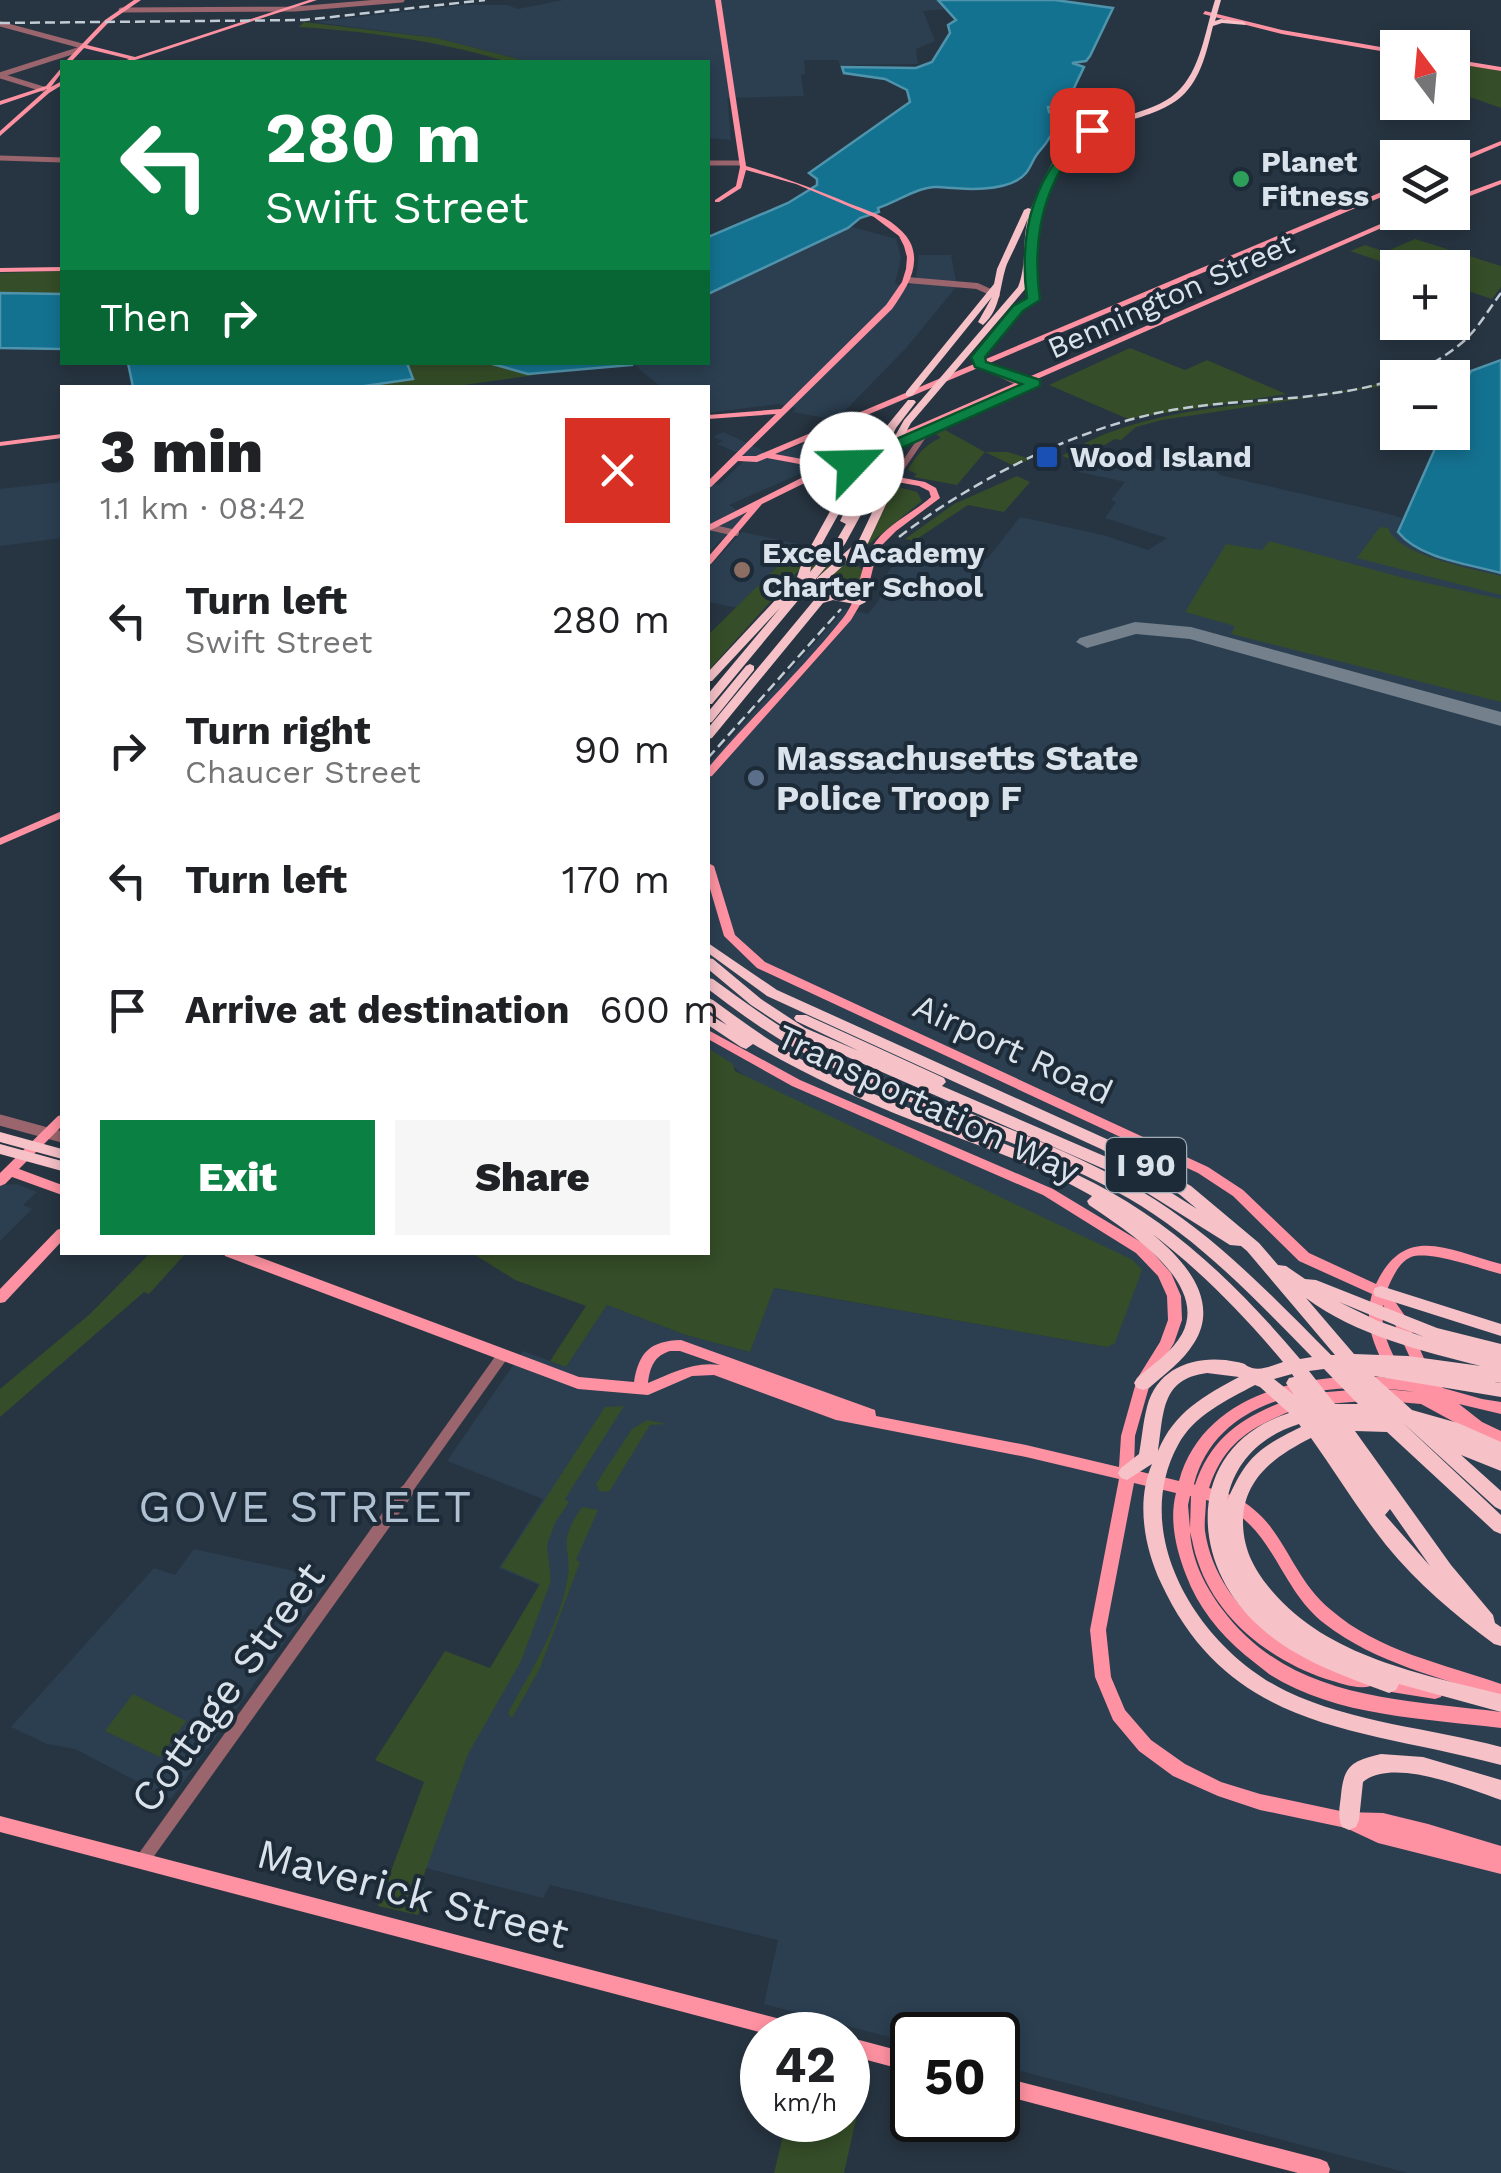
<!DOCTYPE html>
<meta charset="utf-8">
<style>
:root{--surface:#fff;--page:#f6f6f6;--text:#202124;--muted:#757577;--accent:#0b8043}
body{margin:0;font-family:"Work Sans",sans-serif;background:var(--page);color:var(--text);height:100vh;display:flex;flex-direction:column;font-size:38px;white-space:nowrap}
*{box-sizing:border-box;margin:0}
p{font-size:32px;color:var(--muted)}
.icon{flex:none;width:55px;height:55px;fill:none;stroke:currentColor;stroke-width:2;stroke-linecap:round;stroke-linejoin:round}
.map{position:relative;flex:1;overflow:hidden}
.side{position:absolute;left:60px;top:385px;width:650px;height:870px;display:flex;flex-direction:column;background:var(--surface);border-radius:0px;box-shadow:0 5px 15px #0003}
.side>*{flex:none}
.banner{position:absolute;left:60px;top:60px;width:650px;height:305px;border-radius:0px;box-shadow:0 5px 15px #0003;background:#0b8043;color:#fff;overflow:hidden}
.needle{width:65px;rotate:344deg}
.controls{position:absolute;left:1380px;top:30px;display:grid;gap:20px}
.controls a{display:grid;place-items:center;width:90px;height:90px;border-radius:0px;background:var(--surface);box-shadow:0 5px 15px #0003;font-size:50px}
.speed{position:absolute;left:740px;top:2012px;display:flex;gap:20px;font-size:50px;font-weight:700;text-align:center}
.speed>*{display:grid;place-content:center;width:130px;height:130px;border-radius:50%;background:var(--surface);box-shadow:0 5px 15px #0003;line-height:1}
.speed small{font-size:25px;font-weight:400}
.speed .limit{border:5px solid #111;border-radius:15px;background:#fff;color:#111}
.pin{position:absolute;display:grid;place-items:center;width:85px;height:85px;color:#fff;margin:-42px;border-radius:20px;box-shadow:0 5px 15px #0006}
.me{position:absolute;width:110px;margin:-55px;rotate:66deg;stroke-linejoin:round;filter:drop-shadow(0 0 8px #0008)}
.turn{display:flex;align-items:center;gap:35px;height:210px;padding:0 40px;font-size:45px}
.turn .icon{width:130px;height:130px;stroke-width:2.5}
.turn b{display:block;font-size:70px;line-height:85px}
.then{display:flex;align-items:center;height:95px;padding:0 40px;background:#0003;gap:20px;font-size:38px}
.round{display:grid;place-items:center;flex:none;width:105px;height:105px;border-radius:0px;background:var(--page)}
.head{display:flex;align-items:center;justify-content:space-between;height:170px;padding:0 40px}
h1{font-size:60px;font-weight:800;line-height:75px}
.action{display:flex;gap:20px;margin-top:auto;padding:20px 40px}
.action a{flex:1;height:115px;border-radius:0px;background:var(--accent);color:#fff;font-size:40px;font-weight:800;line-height:115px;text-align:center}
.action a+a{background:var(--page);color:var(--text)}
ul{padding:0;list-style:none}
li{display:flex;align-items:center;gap:30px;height:130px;padding:0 40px}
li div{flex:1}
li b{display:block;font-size:38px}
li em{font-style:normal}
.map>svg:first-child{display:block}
.built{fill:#2b3f51}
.green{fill:#354d28}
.water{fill:#147291;stroke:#4f94ac;stroke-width:2.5}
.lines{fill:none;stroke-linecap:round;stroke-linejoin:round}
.taxiway{fill:#74808c;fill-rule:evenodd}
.minor-far3{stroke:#9a656c;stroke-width:5}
.minor-far2{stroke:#9a656c;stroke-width:6}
.minor-far1{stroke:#9a656c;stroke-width:11}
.minor{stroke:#9a656c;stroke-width:14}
.major{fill:#fe92a2;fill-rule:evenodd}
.highway{fill:#f6c1c7;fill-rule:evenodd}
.rail{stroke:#c2ccd5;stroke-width:2.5;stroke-dasharray:10 5;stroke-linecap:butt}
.route{fill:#0b8043;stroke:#07532c;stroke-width:2.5}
.leisure-dot{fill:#2e9e5b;stroke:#1d2b38;stroke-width:4}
.transit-dot{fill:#1a4fb4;stroke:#1d2b38;stroke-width:4}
.education-dot{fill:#8d6e63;stroke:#1d2b38;stroke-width:4}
.service-dot{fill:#5c6f8a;stroke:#1d2b38;stroke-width:4}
.labels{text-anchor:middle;stroke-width:8;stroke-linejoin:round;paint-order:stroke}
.far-poi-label{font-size:30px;font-weight:bold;fill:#dae3eb;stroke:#1d2b38;text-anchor:start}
.far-street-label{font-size:30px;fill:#dae3eb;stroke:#1d2b38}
.shield{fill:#1d2b38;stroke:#a1acb5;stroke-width:2.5}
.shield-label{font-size:32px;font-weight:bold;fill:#dae3eb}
.poi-label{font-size:35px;font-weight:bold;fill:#dae3eb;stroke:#1d2b38;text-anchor:start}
.street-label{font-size:35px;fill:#dae3eb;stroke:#1d2b38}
.near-street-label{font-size:42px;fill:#dae3eb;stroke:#1d2b38}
.near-neighbourhood-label{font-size:45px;letter-spacing:2.5px;fill:#aec0d1;stroke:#1d2b38}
</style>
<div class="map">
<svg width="1501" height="2173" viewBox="0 0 1501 2173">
<rect width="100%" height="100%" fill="#273542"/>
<!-- built -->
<path class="built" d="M563,0h375l9,9 -24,2 12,30 -19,8 2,15 -78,1 -2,-5h-34l1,14 -4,1 3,21 -77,2 4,42 -23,-2v-76h-179l-92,-24 -123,-16 149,-17h44l11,4z
M849,226l47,13 5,19 -6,26 13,2 8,-8 3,-23h32l6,31 -50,61 -71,73 -43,-8 3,-4 -18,-4 -70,9v-25l-47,-1 -29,-24 76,-1v-70z
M723,432l41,19h22l28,-12 25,3 -8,18 -102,45 17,11 -37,36 -1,-69 11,2 29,-28 -31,-13 6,-3 -10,-4z
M1115,451l101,20 4,4 165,38 17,5 -3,7 6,16 45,18 51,14v1600h-93l-410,-108v-30h-86v8l-148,-39 14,-64 -228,-55 -7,13 -117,-30 64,-199 49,-84 -40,-17 44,-69 -96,-38 76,-110 43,16 41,-62 79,30 64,17 23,-64 334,59 -399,-299v-284l137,-155 23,5 11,-14 5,-22 17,-23 75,9 12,-6 32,-41 83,18 45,15 19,-12 -62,-20 11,-16 -5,-2 14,-18 -50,-11z
M62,482v56l-62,8v-57z
M742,532l56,12 -60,64 -30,-6v-34z
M16,1184l21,8 -14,13 9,4 -32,32v-56z
M194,1549l136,30 -159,220 -96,-50 -28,-5 -36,-17 143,-159 21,7z"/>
<!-- green -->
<path class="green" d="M304,22l133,16 92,24h-30l2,-2c-62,-19 -137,-29 -202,-33z
M1453,62l48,9v37l-48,-17z
M1415,239l86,27v21l-9,12 -39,-13 -1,-18 -54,-1 -48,-16 15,-6 20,7z
M62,271v23l-62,-1v-20z
M1130,348l55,22 22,-10 79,34 -158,25 -79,-34z
M407,363h208h-123l43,12 -85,12h-120l82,-10z
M1397,379v5l-235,36 -26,7 -15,13 -6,-1 -39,22 -14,-5c97,-61 224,-45 335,-77z
M945,430l40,22h23l22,7 -16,7 -29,-14 -28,33 -43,-8 3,-3 -9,-4c7,-13 18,-27 33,-32l-5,-4z
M1017,476l13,6 -26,30 -36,-7 -54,36 -9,-2 49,-35z
M894,486l23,6 5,9 -58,47z
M1380,527l8,1c8,27 85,41 113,48v19l-144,-37z
M1269,541l135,37 97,21v103l-270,-68 4,-8 -50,-14 41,-68 36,6z
M791,553l53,11 8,-5 11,12 -9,25 -25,-3 -13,4 17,-20 -34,-7 -91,101v-36z
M708,1048l25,16 2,7 398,189 9,10 -27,73 -8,4 -333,-59 -24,64 -64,-17 -79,-30 -41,62 -16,-6 36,-55 -71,-26 -43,-27 236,-1z
M151,1252l35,1 -37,41 -5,-2 -144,125v-28l90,-75z
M624,1406l-59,93 4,3 -14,21 -8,22 4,36 -30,80 -53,93 -47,129 6,12 -9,20 -40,-9 46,-124 -49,-22 70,-109 45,17 50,-84 -39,-17 104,-160z
M647,1420l20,4 -17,1 -41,67 -10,-1 -3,-7 36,-55z
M582,1507l16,3 -22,50 4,2 -40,106 -28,50 -4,-5c22,-40 50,-85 59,-131 7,-35 -13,-35 15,-75z
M133,1694l53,27 -26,36 -55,-26z
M848,2064l19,5 -23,104h-70l13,-53h61z"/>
<!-- water -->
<path class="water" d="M938,0h117l58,8 -23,48 -4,5 -14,2 12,4 -19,40h-17l1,5 12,1c-5,16 -12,28 -23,40 -5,6 -7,14 -12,20 -17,21 -67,16 -89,14 -18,-1 -42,16 -59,21l1,4 -19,6 -12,10 -140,66v-57l80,-34 29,-18v-6l-8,-6 101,-71 -3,-12 -22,-11 -41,-6 -2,-6 74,1 16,-6 18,-29 -2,-8 8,-5z
M0,293l62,1v55l-62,-1z
M1501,360v213c-32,-9 -81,-14 -103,-41l44,-99 10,-1 1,-22 18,-39z
M628,362l3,3 -103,9 -39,-11z
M128,363h279l6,16 -62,9 -218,-1z"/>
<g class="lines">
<!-- taxiway -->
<path class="taxiway" d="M1135,622l56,5 310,85v14l-311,-87 -54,-5 -49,14 -11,-6 4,-4z"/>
<!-- minor-far3 -->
<path class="minor-far3" d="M121,10l174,-1 107,-9
M0,24l82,22
M0,75l78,-25
M1,76l42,13
M0,158l62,2
M708,163h35"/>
<!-- minor-far2 -->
<path class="minor-far2" d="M907,280l70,6 20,9
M1027,387l-47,-23 -2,-7 40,-48 15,-9
M891,483l35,-51
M709,527l27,6"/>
<!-- minor-far1 -->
<path class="minor-far1" d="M0,1120l62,17
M404,1494l99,-139"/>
<!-- minor -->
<path class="minor" d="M142,1861l264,-369"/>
<!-- major -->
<path class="major" d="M134,0h7l-32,22 -22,23 48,12 174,-57h8l-188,62h-7l7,-3 -45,-11 -13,14h-6l40,-42z
M715,0h6l25,166c36,11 67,22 102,37 17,7 34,11 48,23 6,5 12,11 15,18 10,24 -6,46 -19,65l-150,147h14l642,-271v5l-623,264 54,10 579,-252h10l-579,254 86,16 11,6 4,10 -44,33 -14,14 -8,19 -7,29 -16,27 -139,156 -4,1v-9c43,-51 93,-97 135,-150 18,-23 15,-48 29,-71 14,-23 40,-33 59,-50l-2,-6 -10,-5 -88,-16 -69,34 -51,60 -3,1v-8l39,-45 -36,18 -3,1v-6l113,-57 -54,-10 -10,4 -19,-1 -27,26h-3v-6l68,-67 -68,5v-4l73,-6 105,-104 16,-23 4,-13 1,-12 -3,-11 -5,-10 -25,-19 -78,-33 -50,-14 -5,18 -22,14h-4v-2l21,-14 4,-19z
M1205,11l77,19 116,20v4l-116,-20 -79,-20z
M1452,59l49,8v4l-49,-8z
M62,67v5l-11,15 11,-6v4l-13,8 -49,43v-5l47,-42 -47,16v-4l46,-15z
M1501,141v4l-49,21v-5z
M1501,180v4l-49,19v-5z
M62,267v4l-62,1v-4z
M470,386h38l4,2h-46z
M62,434v4l-62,8v-4z
M62,811v7l-62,27v-7z
M708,863l6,3 21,69 30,27 443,205 35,23 66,63 67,31c29,-62 74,-33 125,-20v10c-20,-5 -71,-24 -90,-17 -12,5 -19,21 -24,33l18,26 26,58 12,14 39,11 19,3v12l-42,-10 23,18 19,9v13l-23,-9 -57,-31 -45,-4 -61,5 -5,-2 -2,-4 2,-4 5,-2 61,-5 39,4c-80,-12 -197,-1 -221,92l1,1c17,-51 52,-71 101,-88l5,2 2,4 -2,4c-45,18 -76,32 -92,81 76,18 72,80 122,122 47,41 113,54 170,74v14c-59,-20 -126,-35 -176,-74 -49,-37 -52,-108 -119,-124 0,10 -2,21 -1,31 8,57 55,105 106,128 19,8 40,10 60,17l2,5 -2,5c-14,4 -31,-3 -45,-7 -56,-19 -109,-60 -128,-117 -4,-10 -5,-20 -8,-30 2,29 15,54 32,77 68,91 176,90 279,103v16c-77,-10 -164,-11 -232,-54 -8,-6 -16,-13 -24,-19 -26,-22 -47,-48 -59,-80 -10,-26 -17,-55 -10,-82l-42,-10 -28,147 5,47 14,33 26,30 34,24 36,18 39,12 85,18 38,1 45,11 73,22v28l-123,-31 -32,-15 -86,-18 -42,-14 -45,-20 -34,-25 -26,-31 -18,-43 -5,-47 29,-151 -93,-22 -190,-37 -122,-45 -22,1 -44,19 -70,-6 -353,-133 -2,-4h23l333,125 55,5c5,-30 16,-41 47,-42l194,70 1,6 150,29 93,22 2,-31 16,-57 23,-37 8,-22 -1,-24 -9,-20 -22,-23 -93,-58 -251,-109 -84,-47v-9l92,50 253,109 93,56 25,28 10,23 1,24 -8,23 -23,37 -16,56 -1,34 45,11c27,-99 156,-115 242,-99l-29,-64 -9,-13c-3,23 5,41 16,61l-2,4 -5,2 -5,-2c-14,-25 -23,-48 -15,-76l-73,-33 -66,-65 -35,-23 -441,-205 -33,-32 -16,-54zM670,1351h10l40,14c-26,-4 -48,8 -72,18 2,-16 6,-27 22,-32zM1190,1496h1l-1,32 -2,-23z
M62,1115v11l-43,43 43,16v10l-50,-18 -7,7 -5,2v-13l58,-57z
M62,1228v13l-57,61 -5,1v-14l57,-59z
M1385,1677l50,8 6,2 2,5 -2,5 -6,2 -50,-8 -6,-2 -2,-5 2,-5z
M0,1816l807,210 7,2 2,7h-45l-771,-203z
M848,2037l64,17v18l-64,-17z
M998,2076l322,83 7,3 3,7 -1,4h-31l-300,-79z"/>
<!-- highway -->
<path class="highway" d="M1215,0h6l-6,21 6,-2 23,3 2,3 -24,-2 -9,3c-6,24 -12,53 -31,70 -34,30 -88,21 -116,60 -16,21 -30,52 -33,78 -2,19 2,36 -7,54l-115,135 -66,121 -133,160h-4v-10l72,-86 -68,73h-4v-9l85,-91 9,1 1,-2 -6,-3 5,-15 47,-85 16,-7 21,-43 22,-27h6l2,2 -20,26 -24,49 32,-57 114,-133c9,-22 4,-46 10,-69 -6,15 -14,31 -21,46 -8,22 -5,44 -24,61l-5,-3 14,-25 -80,99h-6v-4l88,-108 3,-15 27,-59 4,-2 3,1c23,-58 36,-75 96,-93 17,-6 36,-11 49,-23 25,-22 29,-63 39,-93zM861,478l-21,43 6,3 -10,17 -26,31 2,-10 46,-83z
M887,481l9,2 -28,60 -43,39h-8v-4l42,-38z
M833,594l31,6 2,2 -6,3 -27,-5 -10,3 -111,135 -4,1v-11l107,-129z
M750,664l4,2v4l-42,52 -4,1v-11l38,-46z
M708,943l69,47 334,151 80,45 68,57 19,22 8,1 19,13 11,1 121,48 64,16v39l-72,-11 72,11v14l-127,-21 38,34 46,13 43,19v29l-40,-16 40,36v19l-6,-3 -94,-86 100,94v19l-7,-3 -107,-99 -32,-1 96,134 42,50 2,8 6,4v19l-7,-2c-39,-29 -77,-61 -108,-99 -27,-34 -50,-72 -75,-107 -36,18 -68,41 -68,84 0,28 12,49 29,69 56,66 149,83 229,103v18l-102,-28 -3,6 -7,3c-45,-17 -93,-33 -129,-66 -74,-65 -74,-181 29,-214l-29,-26 -5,-2c-28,15 -61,30 -77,60 -50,92 23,205 108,246 67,32 144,37 215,56v18c-139,-38 -270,-31 -340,-182 -17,-36 -25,-82 -9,-119l-25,16 -6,-2 -3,-5 3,-5 18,-14c3,-16 4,-32 8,-47 11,-42 52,-53 90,-45 11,2 5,2 15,6 10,3 21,-3 31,-6 -41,-49 -85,-94 -136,-132 34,26 75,69 47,113 -11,18 -29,31 -45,45l-6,2 -6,-2 -3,-5 3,-5c15,-13 35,-26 45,-44 28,-52 -58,-105 -93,-129l-2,-4 5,-5c-55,-32 -119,-52 -178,-75 -56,-22 -109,-47 -161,-77l-7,5 -5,-2 -33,-22v-11l19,11 -19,-15v-12l5,2c33,24 65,48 101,66 90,47 190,71 280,117 82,42 147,106 206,176l12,-2c-57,-58 -113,-118 -184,-159 -104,-59 -221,-89 -326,-146 -34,-18 -64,-40 -94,-63v-11l5,1c33,24 65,48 101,67 106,55 224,85 327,145 73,43 131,105 190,164h4l-88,-104 -6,-5 -11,-1 -110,-69 -325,-142 -44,-29 -43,-36v-11l5,1 48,40 44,29 54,23 -63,-30 -2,-3 2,-3h10l138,63 2,4 -4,4 190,82 65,41 -18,-15 -78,-45 -334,-153 -59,-43zM1306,1298c50,37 115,53 175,68l-73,-10 -54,-2zM1339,1302l85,35 -46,-16zM1324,1369l34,35h-23l-26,-33zM1207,1373l32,4c-35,19 -65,35 -81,74 6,-37 2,-72 49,-78zM1292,1374l2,3 -5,1 -3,5 8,12 -20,-16zM1299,1424l2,3c-43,21 -55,30 -74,74 7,-39 34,-65 72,-77zM1390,1509l40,57 -45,-51z
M0,1132l62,17v10l-62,-17z
M0,1144l62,17v10l-62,-17z
M1381,1286l120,38v12l-126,-40 -2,-4 2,-4z
M1381,1754l42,3 78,23v20c-34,-12 -108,-43 -138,-18l-4,38 -3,7 -7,3 -7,-3c-5,-11 -2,-21 -1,-32 3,-31 12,-34 40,-41z"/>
<!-- rail -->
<path class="rail" d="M0,23l304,-3 181,-20
M899,537c73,-56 168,-104 258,-124 99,-22 225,-1 307,-72 15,-14 25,-32 37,-48
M708,758l133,-149"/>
</g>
<!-- route -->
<path class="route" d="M1088,128l10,2c-9,9 -23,16 -29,26 -30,45 -36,92 -29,144l-17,11 -38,46 1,5 54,18v6l-183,82h-11v-7l176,-77 -47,-17 -4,-10 42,-51 14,-8c-9,-67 7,-128 61,-170z"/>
<!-- markers -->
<circle class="leisure-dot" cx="1241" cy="179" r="10"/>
<rect class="transit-dot" x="1035" y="445" width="24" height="24" rx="5"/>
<circle class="education-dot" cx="742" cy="570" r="10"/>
<circle class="service-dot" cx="756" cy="778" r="10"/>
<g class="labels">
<!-- far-poi labels -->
<g class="far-poi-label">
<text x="1261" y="172">Planet<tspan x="1261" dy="34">Fitness</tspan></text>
<text x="1070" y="467">Wood Island</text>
<text x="762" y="563">Excel Academy<tspan x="762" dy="34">Charter School</tspan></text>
</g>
<!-- far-street labels -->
<g class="far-street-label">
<text transform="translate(1171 296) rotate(-24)" y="10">Bennington Street</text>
</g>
<!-- shield labels -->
<rect class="shield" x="1106" y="1138" width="80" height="54" rx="8"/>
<g class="shield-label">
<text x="1146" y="1176">I 90</text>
</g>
<!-- poi labels -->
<g class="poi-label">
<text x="776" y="770">Massachusetts State<tspan x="776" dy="40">Police Troop F</tspan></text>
</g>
<!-- street labels -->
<g class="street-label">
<text transform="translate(1013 1049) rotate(25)" y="12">Airport Road</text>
<text transform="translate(928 1104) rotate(25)" y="12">Transportation Way</text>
</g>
<!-- near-street labels -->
<g class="near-street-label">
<text transform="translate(227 1687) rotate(-54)" y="15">Cottage Street</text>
<text transform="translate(413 1893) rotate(15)" y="15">Maverick Street</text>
</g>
<!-- near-neighbourhood labels -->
<g class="near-neighbourhood-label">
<text x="306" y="1522">GOVE STREET</text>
</g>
</g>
</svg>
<div class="controls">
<a><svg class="needle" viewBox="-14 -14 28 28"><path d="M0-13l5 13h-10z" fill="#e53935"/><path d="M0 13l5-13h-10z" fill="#757577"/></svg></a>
<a><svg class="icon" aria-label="layers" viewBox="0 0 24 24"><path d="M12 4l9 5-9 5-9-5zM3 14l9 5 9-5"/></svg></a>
<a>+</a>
<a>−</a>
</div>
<div class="speed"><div>42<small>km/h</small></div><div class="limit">50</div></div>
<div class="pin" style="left:1092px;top:130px;background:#d93025"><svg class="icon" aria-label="arrive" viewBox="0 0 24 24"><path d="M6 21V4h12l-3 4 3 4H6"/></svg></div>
<svg class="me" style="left:852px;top:464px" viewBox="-20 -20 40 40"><circle r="19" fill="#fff"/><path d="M0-13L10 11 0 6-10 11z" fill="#0b8043"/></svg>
<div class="banner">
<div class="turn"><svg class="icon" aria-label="left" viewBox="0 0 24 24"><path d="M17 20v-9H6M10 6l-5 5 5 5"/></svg><div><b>280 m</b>Swift Street</div></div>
<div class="then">Then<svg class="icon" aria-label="right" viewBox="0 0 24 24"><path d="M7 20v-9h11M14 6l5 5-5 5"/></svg></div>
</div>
<section class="side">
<div class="head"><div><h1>3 min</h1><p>1.1 km · 08:42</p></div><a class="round" style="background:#d93025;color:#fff"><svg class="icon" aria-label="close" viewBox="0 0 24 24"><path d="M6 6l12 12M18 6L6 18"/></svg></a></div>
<ul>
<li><svg class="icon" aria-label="left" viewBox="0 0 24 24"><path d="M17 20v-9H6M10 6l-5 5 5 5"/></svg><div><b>Turn left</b><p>Swift Street</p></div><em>280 m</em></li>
<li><svg class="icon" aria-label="right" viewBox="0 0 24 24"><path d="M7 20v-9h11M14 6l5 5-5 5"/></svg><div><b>Turn right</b><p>Chaucer Street</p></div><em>90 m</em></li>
<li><svg class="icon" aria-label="left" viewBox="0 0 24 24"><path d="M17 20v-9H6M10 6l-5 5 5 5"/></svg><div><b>Turn left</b></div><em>170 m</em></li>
<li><svg class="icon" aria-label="arrive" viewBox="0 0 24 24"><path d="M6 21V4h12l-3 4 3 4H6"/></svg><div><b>Arrive at destination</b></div><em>600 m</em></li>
</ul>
<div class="action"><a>Exit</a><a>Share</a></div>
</section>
</div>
